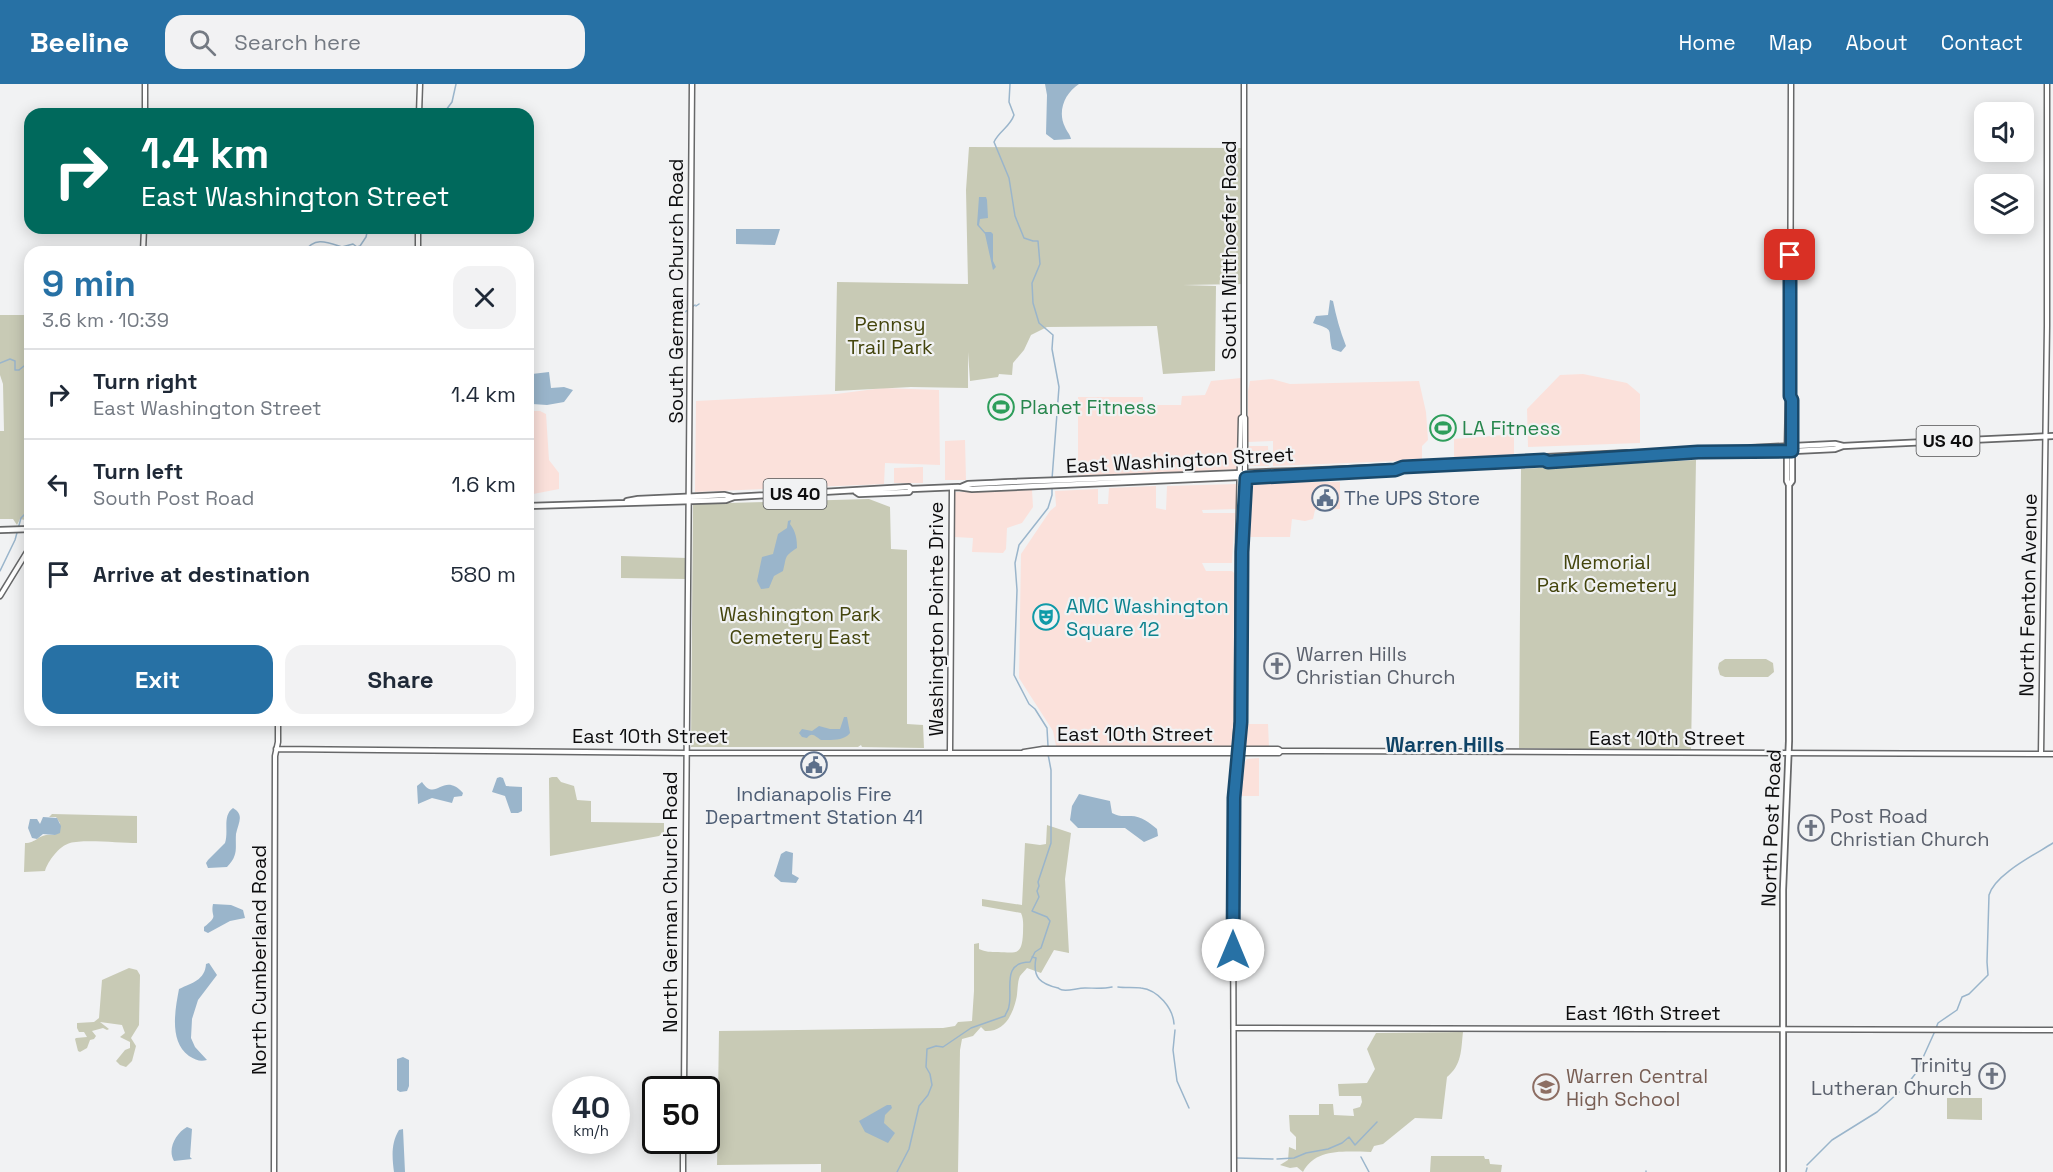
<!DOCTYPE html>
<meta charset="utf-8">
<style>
:root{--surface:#fff;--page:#f2f2f3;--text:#1f2937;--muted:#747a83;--line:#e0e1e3;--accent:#2771a5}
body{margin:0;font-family:"Space Grotesk",sans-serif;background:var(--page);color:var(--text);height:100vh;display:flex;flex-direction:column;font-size:22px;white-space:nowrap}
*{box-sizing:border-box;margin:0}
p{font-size:20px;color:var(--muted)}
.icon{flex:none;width:33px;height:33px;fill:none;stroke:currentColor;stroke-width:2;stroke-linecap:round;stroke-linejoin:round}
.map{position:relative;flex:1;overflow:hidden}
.panel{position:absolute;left:24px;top:162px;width:510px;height:480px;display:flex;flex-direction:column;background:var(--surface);border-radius:18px;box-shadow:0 3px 15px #0003}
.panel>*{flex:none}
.top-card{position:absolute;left:24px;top:24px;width:510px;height:126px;border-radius:18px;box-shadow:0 3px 15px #0003;background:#00695c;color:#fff;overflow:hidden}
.buttons{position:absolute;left:1974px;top:18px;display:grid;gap:12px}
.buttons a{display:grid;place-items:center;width:60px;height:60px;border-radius:12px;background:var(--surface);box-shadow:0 3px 15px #0003;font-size:30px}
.speed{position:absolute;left:552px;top:992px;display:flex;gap:12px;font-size:30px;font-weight:700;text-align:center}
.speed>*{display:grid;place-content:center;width:78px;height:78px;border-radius:50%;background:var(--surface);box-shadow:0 3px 15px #0003;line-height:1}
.speed small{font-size:15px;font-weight:400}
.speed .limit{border:3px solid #111;border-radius:9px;background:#fff;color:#111}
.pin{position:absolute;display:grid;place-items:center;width:51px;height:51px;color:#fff;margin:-26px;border-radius:12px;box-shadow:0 3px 9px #0006}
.me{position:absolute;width:66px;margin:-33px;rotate:0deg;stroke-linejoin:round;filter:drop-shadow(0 0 4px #0008)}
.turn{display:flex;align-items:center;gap:21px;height:126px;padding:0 18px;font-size:27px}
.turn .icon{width:78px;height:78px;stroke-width:2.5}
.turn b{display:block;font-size:42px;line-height:51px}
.round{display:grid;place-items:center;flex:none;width:63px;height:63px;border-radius:18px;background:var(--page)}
.headline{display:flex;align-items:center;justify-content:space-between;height:102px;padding:0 18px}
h1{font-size:36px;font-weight:600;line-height:45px;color:var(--accent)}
.button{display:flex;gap:12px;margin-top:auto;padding:12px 18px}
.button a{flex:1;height:69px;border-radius:18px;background:var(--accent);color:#fff;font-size:24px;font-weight:600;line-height:69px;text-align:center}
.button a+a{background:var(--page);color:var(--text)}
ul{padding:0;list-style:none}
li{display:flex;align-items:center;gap:18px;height:90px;padding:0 18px;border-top:2px solid var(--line)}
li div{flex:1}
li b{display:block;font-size:22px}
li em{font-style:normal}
header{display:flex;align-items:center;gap:36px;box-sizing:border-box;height:84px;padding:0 30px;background:var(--accent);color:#fff}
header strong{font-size:28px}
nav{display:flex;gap:33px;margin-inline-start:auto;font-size:21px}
.search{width:420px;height:54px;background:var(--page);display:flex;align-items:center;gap:15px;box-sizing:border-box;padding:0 21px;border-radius:18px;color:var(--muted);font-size:22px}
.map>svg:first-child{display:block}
.commercial{fill:#fbe1db}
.green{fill:#c8cab5}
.water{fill:#9ab5cb}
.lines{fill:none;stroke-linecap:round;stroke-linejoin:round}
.stream{stroke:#9ab5cb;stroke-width:1.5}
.secondary-casing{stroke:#676869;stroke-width:7}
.primary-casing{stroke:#676869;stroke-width:8}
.secondary{stroke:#fff;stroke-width:4}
.primary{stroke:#fff;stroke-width:4.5}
.route-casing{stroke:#19496b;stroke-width:15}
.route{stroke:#2771a5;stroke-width:10}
.labels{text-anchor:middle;stroke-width:4.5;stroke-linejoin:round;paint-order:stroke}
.shield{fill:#f1f2f3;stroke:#515253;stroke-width:1.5}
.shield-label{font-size:18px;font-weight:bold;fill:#0d0d0e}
.street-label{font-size:20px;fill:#0d0d0e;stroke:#f1f2f3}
.park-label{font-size:20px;fill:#44450d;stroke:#f1f2f3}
.leisure-label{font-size:20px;fill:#27864d;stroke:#f1f2f3;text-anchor:start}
.service-label{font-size:20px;fill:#4e5e75;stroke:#f1f2f3;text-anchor:start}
.culture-label{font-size:20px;fill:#0d838f;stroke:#f1f2f3;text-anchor:start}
.worship-label{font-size:20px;fill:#5b616d;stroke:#f1f2f3;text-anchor:start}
.education-label{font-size:20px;fill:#785e54;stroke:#f1f2f3;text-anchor:start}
.neighbourhood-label{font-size:21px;font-weight:bold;fill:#0f4366;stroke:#f1f2f3}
</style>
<header>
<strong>Beeline</strong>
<div class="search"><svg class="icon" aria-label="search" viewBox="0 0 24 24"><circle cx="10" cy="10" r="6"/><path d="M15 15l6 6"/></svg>Search here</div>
<nav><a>Home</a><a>Map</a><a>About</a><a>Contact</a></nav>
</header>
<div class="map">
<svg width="2053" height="1088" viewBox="0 0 2053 1088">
<rect width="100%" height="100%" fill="#f1f2f3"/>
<!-- commercial -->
<path class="commercial" d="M1583,290l44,9 13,11v49l-112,4 -1,-38 33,-34z
M1241,294l-2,91 -161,8v-80h65v8h38l1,-9 23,-1 6,-14z
M1272,295l18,5 129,-3 7,31 2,28 -6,6v14l-149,6v-25l-25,1v-51l2,-10z
M883,304l56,2 1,75 -55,-2 -1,21 -189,8 1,-91 140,-7z
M528,327h12l6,3 3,46 10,13v16l-31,6z
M1514,350v22l-60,4v-21z
M965,356l1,40h-21v-39z
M1249,362h19l1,20h-20z
M923,383v16h-29v-15z
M1292,395v3h48v27l-25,1 -2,9 -8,2 -13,-2 -2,18h-44l3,-52 6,-4z
M1236,400l2,9 -1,16 -35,1 1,3h32l-3,50h-30l4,8h26l2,2 -1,170 -3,3h-174l-3,-15 -34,-53 2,-124 29,-43 6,-5 -1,-15 43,-2v15h10l1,-16 47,-2v22l10,2 1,-24z
M1032,406l1,17 -11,16 -15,5 -1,21 -3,4 -31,-1 1,-14 -19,-1v-45z
M1243,640h25l1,23 -26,-1z
M1259,674v38h-22l5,-31 5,-6z"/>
<!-- green -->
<path class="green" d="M969,63l275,1v136l-61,1 33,1 -1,85 -52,3 -6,-48 -110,1 -16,8 -7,15 -11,13 -1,12 -13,-1 -1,3 -28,4 -2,-29v36l-57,-1 -76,4 2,-109 131,2 -2,-94z
M0,231h30v80l-4,-2 -2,9 6,4v115l-10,-2 -3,6 -4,-6h-13v-88h4l-1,-47 -3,-9z
M1696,376l-5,291 -172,-3 2,-279z
M869,415l21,8 1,42 16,1v174l16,1 1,23 -62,-1 -1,-2 -3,2h-167l2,-243z
M621,472l66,2 -1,21 -65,-1z
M1725,575h41l7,4 1,9 -6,5h-43l-5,-2 -2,-7 1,-5z
M552,693h5l4,5 13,4 3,14 14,1v21l73,1v9l-5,4 -109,20 -1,-74v-4z
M52,730l85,2v27c-16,0 -54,-4 -67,0 -11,3 -22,18 -25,28l-21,1 1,-29c13,0 12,-10 30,-8l5,-12 -4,-6h-7z
M1047,741l24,8 -6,46 4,74 -15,-3 -13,23 -14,-5c-2,3 -5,5 -7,8 -3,6 -2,17 -4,24 -4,16 -12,32 -31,31l-4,-4 -8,9 -11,3 -2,11 -2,122h-137v-8l-104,1 2,-134 224,-3 12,-2 3,-4 14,-1 2,-30v-47l5,-1v6c7,3 11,3 19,3 19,1 24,3 25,-19 0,-7 1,-13 -2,-20l-39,-7v-7l40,6 3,-62 15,2 6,-1z
M129,884l8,2 3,5 -1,50 -8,13 5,8 -4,15 -6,6 -6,-2 -4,-4 9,-11 5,-2v-6l-10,-5 5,-4 -3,-8 -22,-3 9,7 -2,1 -4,-2 -11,3 4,5 -2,3 -4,1 -3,8 -7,4 -2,-1 -3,-12 1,-1 11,-1 -3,-5h-5l-2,-4v-5l17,-1 5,-4 3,-38z
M1463,948c-2,18 -1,33 -16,45l-5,42 -27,-1 -32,26 -9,2 -3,6c-24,0 -55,-5 -68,20l-6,-5 -7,1 -10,-3 8,-5 1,-13 7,3v-13l-6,-6 -1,-16h30v-11h14l1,11 20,1 -1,-7 7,-2 2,-5 -1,-6h-22l-1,-12 29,-1 8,-14 -8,-20 9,-16z
M1947,1014h35v22l-35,-1z
M1431,1072h53l1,3h4l1,5 12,1 -1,7h-71z"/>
<!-- water -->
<path class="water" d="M1045,0h34c-14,9 -22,27 -14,43 2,5 5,7 6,12l-17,1 -8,-6 1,-39z
M979,113h7l1,3 1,18 -8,1 -1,6 6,7h6l2,2v27l3,6 -3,3 -8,-36 -8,-9z
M736,145h44l-5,16 -39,-1z
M1330,216l3,1c3,15 7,30 13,45l-5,6 -9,-3c-5,-21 4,-18 -19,-26l3,-7 12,-1z
M549,288l2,16 13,-1 9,3 -9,12 -17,3 -15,-1v-30z
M791,436l-1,4c6,8 7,15 7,24 -14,9 -10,9 -14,23l-9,5 -5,12 -8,1 -4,-8 5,-24 11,-3 5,-20 9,-6 1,-7z
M844,633h3l3,16c-6,8 -19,7 -29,7 -5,-3 -9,-9 -14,-2l-5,-1 -3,-4 3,-4 10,2 7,-5 11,3h10z
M500,693l3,1 3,8 16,1v24l-4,2h-7l-6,-17 -13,-4 5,-14z
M422,698c14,21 21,-11 41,11l-1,3 -8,1 -2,6 -20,-5 -14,6 -1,-18z
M1079,710l31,7 2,12c7,4 11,3 19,3 10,0 19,7 26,13l1,7 -14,6 -19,-14h-47l-8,-8 2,-14z
M233,724c12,7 5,15 3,26 -1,14 3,21 -9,33l-19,1 -2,-5 2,-3 17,-17c4,-12 -3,-27 8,-35z
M43,733l14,1 4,8 -1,7 -5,2 -12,-1 -6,5 -5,-1 -4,-10 2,-9h7l3,5z
M786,767l7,2 -1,21 7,4 -3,5 -15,-1 -7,-6 7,-22z
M213,820l18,1 12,5 2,8 -15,3 -22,12 -4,-2v-4c16,-13 6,-9 9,-23z
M209,879l8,12 -19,25 -6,19 -1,19 4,9 12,13c-7,2 -11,0 -18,-4 -20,-14 -14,-46 -10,-67 13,-6 26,-9 27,-25z
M403,973l6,3v26l-2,5 -7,1 -3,-2v-31z
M887,1021h4l1,3 -7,7 -1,8 11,10 -7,10 -23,-11 -6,-11z
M187,1043l5,2 -2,28 2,2 -18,2c-7,-12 2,-28 13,-34z
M403,1045l2,43h-11c-2,-15 -3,-29 5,-42z"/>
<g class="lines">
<!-- stream -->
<path class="stream" d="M1010,0l-1,18 5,13c-4,12 -15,16 -20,27l15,36 6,38 9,22 9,3h5l2,23 -8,19 1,20 6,20 14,12 -1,14 7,38 -7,92
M443,30l9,-12 4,-18
M304,168c11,-16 23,-10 38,-5l11,-3 4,3 3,-1 6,-9 2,-9
M696,222l3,-2
M685,228l10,-7
M0,279l10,-4 5,2v9h4l5,-4 6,5
M0,487l15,-31 6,-22 9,-9
M1048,662l-1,-18 -12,-19 -6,-5 -15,-29 3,-85 -2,-27 4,-18 29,-37 4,-13v-9
M1032,873l4,1c-4,20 5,26 22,30 2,1 3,2 5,2 7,1 14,-2 22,-2 9,0 18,1 27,-1
M1118,903c7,1 16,0 23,1 17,2 32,20 33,36
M1936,944l2,-5 19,-13 5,-13 7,-3 19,-19 -1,-13 2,-67c6,-21 47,-41 64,-52
M1175,946l-2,20 4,31 12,27
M1905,1003l11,-14 19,-42
M1361,1073l8,15
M1237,1074l36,1
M1277,1075l17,-1 12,-5 22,-4 14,-6 7,-6 6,8 22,-23
M1807,1081l25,-25 45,-28 22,-20
M897,1088l12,-23 10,-43 9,-11 4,-10 -2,-11 -4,-7 1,-18 9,-3 7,1 28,-19 34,-12c1,-4 4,-6 4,-10 4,-16 -8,-44 21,-44l5,-10 6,-4 9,-27 -3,-4 -15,-6 7,-14 -2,-6 2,-5 -1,-4 13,-39v-73l-3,-16
M1646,1088v-1
M1806,1088l1,-4"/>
<!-- secondary casing -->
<g class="secondary-casing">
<path id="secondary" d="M145,30v-30
M419,30l1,-30
M143,168l1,-24
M418,168v-24
M1790,312l2,4v46
M1787,362l1,-46 2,-4 1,-312
M0,512l30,-49
M276,665l411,4h592l2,-2h35l737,3
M950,667l2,-263
M1024,668l19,-3h235l3,2
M2041,670l6,-428v-242
M1235,687l3,-4 4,-55v-160l3,-52v-82l-1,-2v-332
M1234,944l819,2
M684,1005l8,-1005
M274,1088l1,-416 3,-14v-22
M683,1088v-32
M1234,1088l-1,-275 2,-126 -1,-4 3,-46 1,-173 3,-130 3,-2"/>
</g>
<!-- primary casing -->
<g class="primary-casing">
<path id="primary" d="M1748,367l3,2 84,-4 8,-3 20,-1 190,-9
M1544,376l4,2 79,-4 2,-2 119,-5 3,-3 84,-4 8,2
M1789,401l3,-4v-31
M961,403l7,-3c193,-9 384,-14 576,-24l3,-3 80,-4 2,3
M856,408l3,2 50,-2 2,-3
M627,417l11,-2 86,-4 8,2
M528,422l198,-6 8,-3 175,-10 2,2 47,-2 14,2 423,-19 8,-3
M0,446l30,-1
M1783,1088v-282l6,-149v-256l-2,-4v-35"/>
</g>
<!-- secondary -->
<use href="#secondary" class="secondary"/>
<!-- primary -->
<use href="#primary" class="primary"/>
</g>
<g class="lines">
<!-- route casing -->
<g class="route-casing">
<path id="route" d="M1233,866l1,-152 7,-76 1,-170 4,-74 149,-8 8,-3 141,-7 4,2 150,-10 94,-1v-51l-2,-4v-141"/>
</g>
<!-- route -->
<use href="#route" class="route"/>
</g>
<!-- icons -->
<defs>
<g id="stadium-ring" transform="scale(1.35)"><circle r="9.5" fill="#f1f2f3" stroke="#2e9e5b" stroke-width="1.5"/><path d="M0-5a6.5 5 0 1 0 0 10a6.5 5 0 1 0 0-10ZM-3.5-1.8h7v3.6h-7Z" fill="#2e9e5b"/></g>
<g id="civic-ring" transform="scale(1.35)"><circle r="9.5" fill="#f1f2f3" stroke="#5c6f8a" stroke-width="1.5"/><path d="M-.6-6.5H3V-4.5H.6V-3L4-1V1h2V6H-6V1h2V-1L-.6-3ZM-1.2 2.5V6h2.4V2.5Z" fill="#5c6f8a"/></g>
<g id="theatre-ring" transform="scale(1.35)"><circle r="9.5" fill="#f1f2f3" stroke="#0f9aa8" stroke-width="1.5"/><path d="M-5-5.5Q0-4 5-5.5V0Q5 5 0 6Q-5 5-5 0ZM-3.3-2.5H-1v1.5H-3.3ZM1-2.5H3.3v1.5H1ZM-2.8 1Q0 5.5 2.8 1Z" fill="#0f9aa8"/></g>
<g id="church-ring" transform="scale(1.35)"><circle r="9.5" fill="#f1f2f3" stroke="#6b7280" stroke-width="1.5"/><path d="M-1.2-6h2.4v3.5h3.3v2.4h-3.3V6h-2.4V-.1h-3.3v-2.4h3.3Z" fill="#6b7280"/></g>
<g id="school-ring" transform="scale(1.35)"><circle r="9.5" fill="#f1f2f3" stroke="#8d6e63" stroke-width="1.5"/><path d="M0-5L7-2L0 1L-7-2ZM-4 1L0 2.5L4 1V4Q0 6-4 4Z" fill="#8d6e63"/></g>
</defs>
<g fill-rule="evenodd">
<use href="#stadium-ring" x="1001" y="323"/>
<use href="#stadium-ring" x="1443" y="344"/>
<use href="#civic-ring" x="1325" y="414"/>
<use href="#theatre-ring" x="1046" y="533"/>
<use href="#church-ring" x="1277" y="582"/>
<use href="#civic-ring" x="814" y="681"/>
<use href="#church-ring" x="1811" y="744"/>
<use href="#church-ring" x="1992" y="992"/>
<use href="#school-ring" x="1546" y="1003"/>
</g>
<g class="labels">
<!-- shield labels -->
<g class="shield">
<rect x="1916.5" y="342" width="63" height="30" rx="4.5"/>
<rect x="763.5" y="395" width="63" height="30" rx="4.5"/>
</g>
<g class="shield-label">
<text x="1948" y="363">US 40</text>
<text x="795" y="416">US 40</text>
</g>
<!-- street labels -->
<g class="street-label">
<text transform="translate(1229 166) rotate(-90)" y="7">South Mitthoefer Road</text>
<text transform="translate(676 207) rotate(-90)" y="7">South German Church Road</text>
<text transform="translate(1180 376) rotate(-3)" y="7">East Washington Street</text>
<text transform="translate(2028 511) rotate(-89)" y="7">North Fenton Avenue</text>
<text transform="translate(936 535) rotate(-90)" y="7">Washington Pointe Drive</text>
<text x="1135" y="657">East 10th Street</text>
<text x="650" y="659">East 10th Street</text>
<text x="1667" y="661">East 10th Street</text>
<text transform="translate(1771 744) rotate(-88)" y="7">North Post Road</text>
<text transform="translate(670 818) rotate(-90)" y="7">North German Church Road</text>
<text transform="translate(259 876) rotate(-90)" y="7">North Cumberland Road</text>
<text x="1643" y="936">East 16th Street</text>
</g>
<!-- park labels -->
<g class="park-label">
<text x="890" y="247">Pennsy<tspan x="890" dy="23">Trail Park</tspan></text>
<text x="1607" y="485">Memorial<tspan x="1607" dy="23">Park Cemetery</tspan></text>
<text x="800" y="537">Washington Park<tspan x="800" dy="23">Cemetery East</tspan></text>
</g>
<!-- leisure labels -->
<g class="leisure-label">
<text x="1020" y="330">Planet Fitness</text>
<text x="1462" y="351">LA Fitness</text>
</g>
<!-- service labels -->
<g class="service-label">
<text x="1344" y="421">The UPS Store</text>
<text x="814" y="717" text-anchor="middle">Indianapolis Fire<tspan x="814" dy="23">Department Station 41</tspan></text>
</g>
<!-- culture labels -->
<g class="culture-label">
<text x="1066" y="529">AMC Washington<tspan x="1066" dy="23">Square 12</tspan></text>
</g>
<!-- worship labels -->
<g class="worship-label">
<text x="1296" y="577">Warren Hills<tspan x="1296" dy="23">Christian Church</tspan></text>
<text x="1830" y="739">Post Road<tspan x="1830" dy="23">Christian Church</tspan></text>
<text x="1972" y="988" text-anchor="end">Trinity<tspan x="1972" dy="23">Lutheran Church</tspan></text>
</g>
<!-- education labels -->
<g class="education-label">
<text x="1566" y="999">Warren Central<tspan x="1566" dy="23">High School</tspan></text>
</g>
<!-- neighbourhood labels -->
<g class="neighbourhood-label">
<text x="1445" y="668">Warren Hills</text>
</g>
</g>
</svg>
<div class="buttons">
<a><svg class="icon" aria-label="sound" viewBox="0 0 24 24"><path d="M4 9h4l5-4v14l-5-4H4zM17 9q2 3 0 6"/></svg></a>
<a><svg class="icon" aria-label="layers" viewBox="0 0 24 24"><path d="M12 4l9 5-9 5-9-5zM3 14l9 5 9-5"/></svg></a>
</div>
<div class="speed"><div>40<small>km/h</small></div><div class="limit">50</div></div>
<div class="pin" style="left:1790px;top:171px;background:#d93025"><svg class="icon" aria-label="arrive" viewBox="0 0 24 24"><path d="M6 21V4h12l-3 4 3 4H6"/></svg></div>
<svg class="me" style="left:1233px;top:866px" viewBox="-20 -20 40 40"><circle r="19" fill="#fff"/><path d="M0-13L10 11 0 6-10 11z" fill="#2771a5"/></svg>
<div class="top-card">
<div class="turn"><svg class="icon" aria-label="right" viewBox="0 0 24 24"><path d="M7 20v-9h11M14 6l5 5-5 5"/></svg><div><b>1.4 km</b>East Washington Street</div></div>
</div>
<section class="panel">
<div class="headline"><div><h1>9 min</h1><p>3.6 km · 10:39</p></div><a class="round"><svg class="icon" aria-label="close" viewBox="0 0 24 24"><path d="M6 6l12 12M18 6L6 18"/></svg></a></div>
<ul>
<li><svg class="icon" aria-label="right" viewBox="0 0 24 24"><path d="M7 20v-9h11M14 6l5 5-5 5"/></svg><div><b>Turn right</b><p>East Washington Street</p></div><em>1.4 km</em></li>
<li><svg class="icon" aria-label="left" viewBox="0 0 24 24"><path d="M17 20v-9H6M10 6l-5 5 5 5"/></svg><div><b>Turn left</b><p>South Post Road</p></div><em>1.6 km</em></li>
<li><svg class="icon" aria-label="arrive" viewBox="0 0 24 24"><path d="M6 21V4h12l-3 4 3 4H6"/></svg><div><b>Arrive at destination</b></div><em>580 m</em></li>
</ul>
<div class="button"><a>Exit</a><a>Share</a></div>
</section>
</div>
